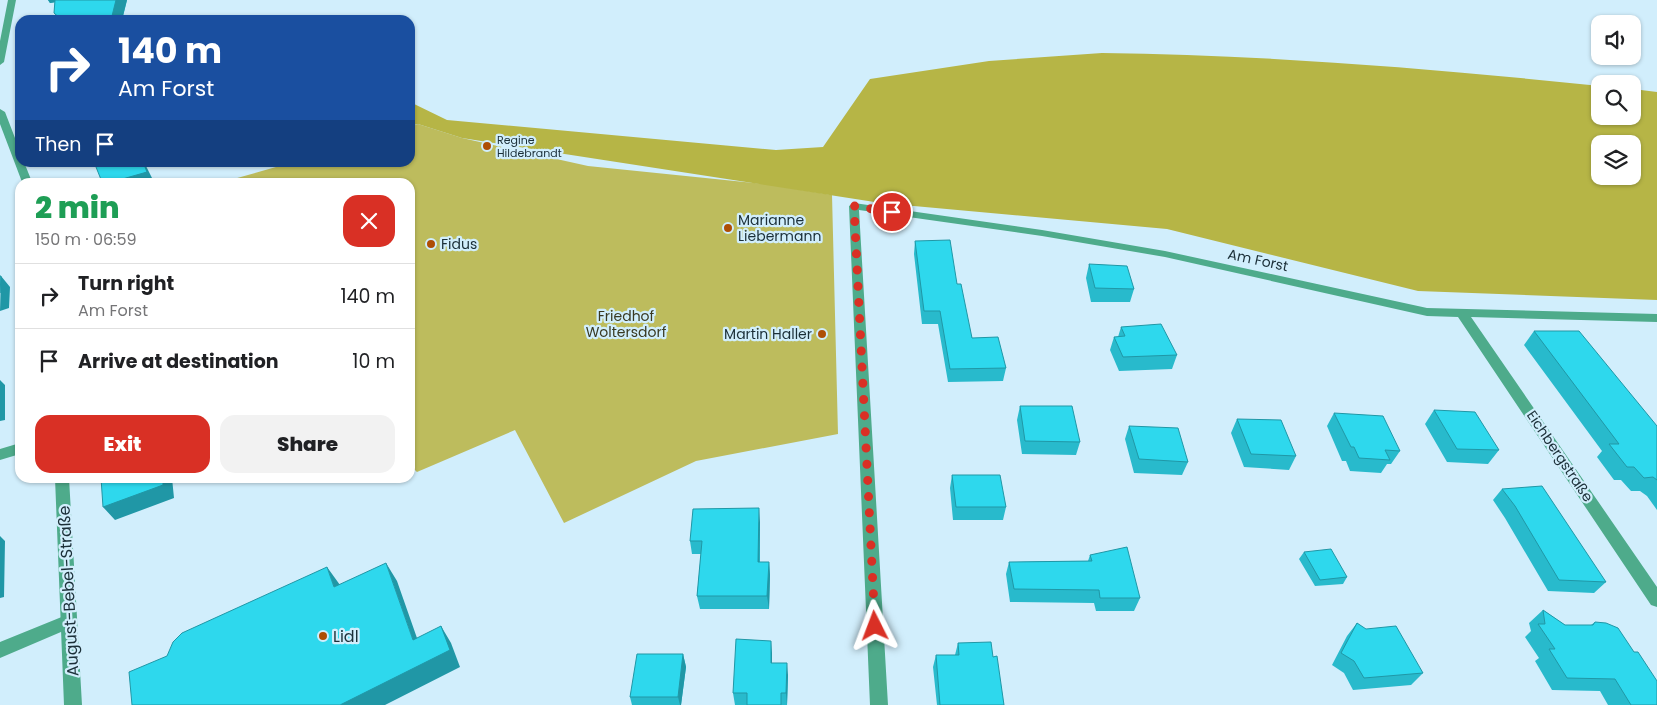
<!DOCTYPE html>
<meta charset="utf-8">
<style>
:root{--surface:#fff;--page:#f2f2f2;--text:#202124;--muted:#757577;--line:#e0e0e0;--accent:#d93025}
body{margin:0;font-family:Poppins,sans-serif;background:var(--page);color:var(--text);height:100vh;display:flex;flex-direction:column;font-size:19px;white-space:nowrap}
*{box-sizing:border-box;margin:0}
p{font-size:16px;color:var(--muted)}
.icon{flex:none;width:28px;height:28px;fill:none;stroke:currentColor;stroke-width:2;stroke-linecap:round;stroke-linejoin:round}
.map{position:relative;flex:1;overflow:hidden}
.side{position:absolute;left:15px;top:178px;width:400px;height:305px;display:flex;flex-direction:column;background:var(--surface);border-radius:15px;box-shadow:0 1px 4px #0004}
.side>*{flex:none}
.guide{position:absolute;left:15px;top:15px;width:400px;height:152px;border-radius:15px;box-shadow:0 1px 4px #0004;background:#1a4fa0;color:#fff;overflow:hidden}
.controls{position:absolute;left:1591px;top:15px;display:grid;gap:10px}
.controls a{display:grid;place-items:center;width:50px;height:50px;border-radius:10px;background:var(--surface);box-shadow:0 1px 4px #0004;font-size:25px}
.pin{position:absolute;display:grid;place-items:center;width:42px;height:42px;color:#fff;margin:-21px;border:2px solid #fff;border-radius:50%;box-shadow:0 1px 5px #0007}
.me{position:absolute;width:55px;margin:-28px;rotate:357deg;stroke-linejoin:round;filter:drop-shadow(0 0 4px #0008)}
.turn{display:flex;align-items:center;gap:18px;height:105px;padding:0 20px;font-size:22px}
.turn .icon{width:65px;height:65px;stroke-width:2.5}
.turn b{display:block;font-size:35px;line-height:42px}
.then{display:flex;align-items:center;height:48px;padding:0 20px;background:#0003;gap:10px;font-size:19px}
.round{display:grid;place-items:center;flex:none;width:52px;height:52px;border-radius:15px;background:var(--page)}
.summary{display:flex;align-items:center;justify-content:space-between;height:85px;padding:0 20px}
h1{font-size:30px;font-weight:800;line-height:38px;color:#1e9e55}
.action{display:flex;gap:10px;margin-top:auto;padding:10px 20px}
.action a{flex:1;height:58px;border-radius:15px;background:var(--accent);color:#fff;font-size:20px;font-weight:800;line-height:58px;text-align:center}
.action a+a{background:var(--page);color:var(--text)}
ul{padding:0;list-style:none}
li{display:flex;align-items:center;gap:15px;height:65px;padding:0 20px;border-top:1px solid var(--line)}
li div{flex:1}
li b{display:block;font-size:19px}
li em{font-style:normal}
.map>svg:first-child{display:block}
.green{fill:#bdbc5d}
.forest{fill:#b6b546;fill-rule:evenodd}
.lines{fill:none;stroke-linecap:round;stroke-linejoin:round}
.minor{fill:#4eab8b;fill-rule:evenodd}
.tertiary{fill:#4eab8b;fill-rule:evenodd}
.wall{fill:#28bacc}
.shaded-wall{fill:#2097a6}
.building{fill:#2ed8ed;stroke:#2097a6}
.route{stroke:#d93025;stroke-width:9;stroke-dasharray:0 16.2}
.poi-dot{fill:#ae4e05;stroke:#d1eefc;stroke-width:2}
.labels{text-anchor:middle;stroke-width:4.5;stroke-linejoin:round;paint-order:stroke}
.far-poi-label{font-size:11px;fill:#1b2f38;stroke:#d1eefc;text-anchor:start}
.poi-label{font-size:14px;fill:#1b2f38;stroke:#d1eefc;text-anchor:start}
.street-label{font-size:14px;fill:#1b2f38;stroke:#d1eefc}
.park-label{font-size:14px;fill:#393921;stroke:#d1eefc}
.near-street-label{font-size:16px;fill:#1b2f38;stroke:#d1eefc}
.near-poi-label{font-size:16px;fill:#1b2f38;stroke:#d1eefc;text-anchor:start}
</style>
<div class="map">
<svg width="1657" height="705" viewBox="0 0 1657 705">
<rect width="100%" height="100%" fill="#d1eefc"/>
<!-- green -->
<path class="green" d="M418,124l44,14 126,28 177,18 67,11 6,239 -142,27 -132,62 -49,-93 -98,42 -7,-7v-283h-187l67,-19 120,-1v-35z"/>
<!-- forest -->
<path class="forest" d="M1102,53c166,2 333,16 498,33v30h32l1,-27 24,3v208l-239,-9 -251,-62 -286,-26 -419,-65 -44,-14 -8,2v-24l37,18 329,30 47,-3 47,-68 119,-18zM1600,144h32v32h-32z"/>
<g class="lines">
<!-- minor -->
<path class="minor" d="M854,203l188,27 123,21 262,57 230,6v8l-186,-5 186,270v20l-6,-2 -193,-288 -31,-1 -262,-59 -123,-21 -183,-26 29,495h-18l-21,-499z
M20,443v11l-20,6v-11z
M69,614l6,2 2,5 -2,5 -75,32v-16z"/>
<!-- tertiary -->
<path class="tertiary" d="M8,0h8l-12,62 -4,3v-24z
M0,109l5,3 15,39v11h4l8,20h-10l-22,-58z
M55,478h14l13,227h-18z"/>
</g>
<!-- wall -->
<path class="wall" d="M48,0h79l-5,20h-63l-5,-7 1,-11 -5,1z
M915,241l42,43 15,54 34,30 -3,13 -55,1 -10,-58h-16l-8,-70z
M1089,264l45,25 -4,13h-39l-5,-24z
M1121,327l56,28 -5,14 -53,2 -9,-21 4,-13h4z
M1534,331l123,95v84l-10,-14 -7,-5h-9l-10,-11h-7l-17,-23 5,-6 -78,-106z
M1020,406l60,36 -4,13 -54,-1 -5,-34z
M1434,410l65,40 -11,14 -41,-2 -22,-38z
M1334,413l66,38 -9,13h-4l-6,9 -31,-2 -4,-10h-4l-15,-35z
M1237,419l59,37 -7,14 -45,-3 -13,-34z
M1129,426l59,36 -6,13 -48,-2 -9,-34z
M952,475l54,32 -3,13h-50l-3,-32z
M1502,489l104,93 -12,11 -46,-2 -43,-73 -12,-18z
M760,522v40h9l1,13 -1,34h-69l-3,-13 4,-42h-9l-2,-13z
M1304,552l43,25 -4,7 -28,2 -16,-27z
M1090,555l50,43 -6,13h-38l-2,-8 -84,-1 -4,-28 3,-12 79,-1z
M1543,610l22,15h26l4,-3 62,83h-49l-8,-14 -48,-1 -17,-29 4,-3 -14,-21 6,-6 -2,-8z
M1357,623l66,50 -12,12 -58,5 -9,-17 -12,-8 15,-29z
M958,643l35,14 11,48h-67l-4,-38 3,-12h19z
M772,653v10l16,12 -1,30h-52l-2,-12z
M683,654l3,13 -5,38h-49l-2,-8z"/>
<!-- shaded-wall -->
<path class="shaded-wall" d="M48,0h16v1l-14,2z
M116,0h11l-5,20h-11z
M143,162h1l10,20h-42z
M1,276l9,11 -1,21 -9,3z
M0,380l5,5v35l-5,1z
M163,478h9l2,20 -59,22 -12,-13z
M759,508l1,14 -1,53 -1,-13z
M0,536l5,5 -1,56 -4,1z
M769,562l1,13 -1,34 -2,-13z
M386,563l11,18 27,77 -11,-18z
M327,567l13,18 -6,2z
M441,626l10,17 9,24 -75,38h-45z
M771,641l1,12v22l-1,-12z
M683,654l3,13 -5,38h-1l-2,-8z
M787,663l1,12 -1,30 -1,-12z"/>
<!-- building -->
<path class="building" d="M55,0h61l-5,20h-49l-8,-7z
M94,162h49l4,10 -35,10h-10z
M950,240l7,44h4l11,54 26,-1 8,31 -56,1 -10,-58h-16l-9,-70z
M1089,264l38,2 7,23 -39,-1z
M0,276h1l-1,17z
M1161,324l16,31 -54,2 -9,-20 11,-1 -4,-9z
M1534,331h45l78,95v54l-4,-3 -9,1 -10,-11h-7l-18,-23h10z
M1020,406h52l8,36 -55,-1z
M1434,410l41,2 24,38 -42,-1z
M1334,413l49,3 17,35 -15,-1 5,10 -31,-2 -5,-11h-3z
M1237,419l44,1 15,36 -45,-2z
M1129,426l49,2 10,34 -49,-3z
M952,475h48l6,32h-50z
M101,478h62v7l-60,22z
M1542,486l64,96 -47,-2 -44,-74 -13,-17z
M759,508l-1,54h11l-2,34h-70l5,-55h-12l3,-32z
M1127,547l13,51h-40l-1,-8 -85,-1 -5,-27 83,-1 -2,-6z
M1331,549l16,28 -27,3 -16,-28z
M386,563l27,77 28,-14 9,24 -110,55h-208l-3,-33 38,-16 6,-14 9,-9 145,-66 7,20z
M1543,610l22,15h28l2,-3 11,1 12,5 16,24h4l19,29v24h-26l-16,-26 -48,-1 -18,-29h6l-17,-25h7z
M1357,623l9,6 30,-3 27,47 -59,5 -10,-17 -13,-8z
M736,639l35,2v22h16l-1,30h-5v12h-34v-12h-14z
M991,642l2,15 4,-1 7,49h-64l-4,-50h23l-1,-12z
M637,654h46l-5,43h-48z"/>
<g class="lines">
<!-- route -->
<path class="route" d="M875,626l-21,-420 38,6"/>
</g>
<!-- markers -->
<g class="poi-dot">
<circle cx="487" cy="146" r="5"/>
<circle cx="728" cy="228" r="5"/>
<circle cx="431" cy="244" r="5"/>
<circle cx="822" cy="334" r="5"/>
<circle cx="323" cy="636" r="5"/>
</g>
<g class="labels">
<!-- far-poi labels -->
<g class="far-poi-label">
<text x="497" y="144">Regine<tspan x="497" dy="13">Hildebrandt</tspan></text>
</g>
<!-- poi labels -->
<g class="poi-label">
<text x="738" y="225">Marianne<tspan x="738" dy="16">Liebermann</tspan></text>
<text x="441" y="249">Fidus</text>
<text x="812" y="339" text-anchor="end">Martin Haller</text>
</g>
<!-- street labels -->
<g class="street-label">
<text transform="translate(1258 260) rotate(12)" y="5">Am Forst</text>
<text transform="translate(1560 456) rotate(56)" y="5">Eichbergstraße</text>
</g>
<!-- park labels -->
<g class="park-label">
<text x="626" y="321">Friedhof<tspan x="626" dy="16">Woltersdorf</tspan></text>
</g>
<!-- near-street labels -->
<g class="near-street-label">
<text transform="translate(68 591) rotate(-93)" y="6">August-Bebel-Straße</text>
</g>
<!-- near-poi labels -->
<g class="near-poi-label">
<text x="333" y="642">Lidl</text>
</g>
</g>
</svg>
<div class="controls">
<a><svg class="icon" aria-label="sound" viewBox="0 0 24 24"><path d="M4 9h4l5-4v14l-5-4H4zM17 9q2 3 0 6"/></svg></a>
<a><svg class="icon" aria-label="search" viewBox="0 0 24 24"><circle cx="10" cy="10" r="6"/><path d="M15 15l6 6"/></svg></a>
<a><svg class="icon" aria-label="layers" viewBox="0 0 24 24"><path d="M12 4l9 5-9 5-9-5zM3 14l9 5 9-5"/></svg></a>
</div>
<div class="pin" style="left:892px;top:212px;background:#d93025"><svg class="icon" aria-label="arrive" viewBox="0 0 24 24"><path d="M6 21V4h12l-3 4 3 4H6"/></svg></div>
<svg class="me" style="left:875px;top:626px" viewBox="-20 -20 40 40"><path d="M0-17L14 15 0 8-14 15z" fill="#d93025" stroke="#fff" stroke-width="4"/></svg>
<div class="guide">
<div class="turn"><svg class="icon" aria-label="right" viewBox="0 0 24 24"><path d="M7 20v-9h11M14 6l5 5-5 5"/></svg><div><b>140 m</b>Am Forst</div></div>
<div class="then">Then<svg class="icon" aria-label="arrive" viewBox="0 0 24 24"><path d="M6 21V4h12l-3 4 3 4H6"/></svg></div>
</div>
<section class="side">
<div class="summary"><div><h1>2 min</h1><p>150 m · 06:59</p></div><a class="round" style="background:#d93025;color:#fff"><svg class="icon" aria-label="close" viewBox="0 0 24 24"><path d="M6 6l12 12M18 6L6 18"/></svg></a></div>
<ul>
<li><svg class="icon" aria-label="right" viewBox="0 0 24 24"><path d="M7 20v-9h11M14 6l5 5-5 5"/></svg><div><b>Turn right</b><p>Am Forst</p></div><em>140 m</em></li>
<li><svg class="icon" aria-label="arrive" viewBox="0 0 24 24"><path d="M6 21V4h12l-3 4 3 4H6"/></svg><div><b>Arrive at destination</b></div><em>10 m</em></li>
</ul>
<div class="action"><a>Exit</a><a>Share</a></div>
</section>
</div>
